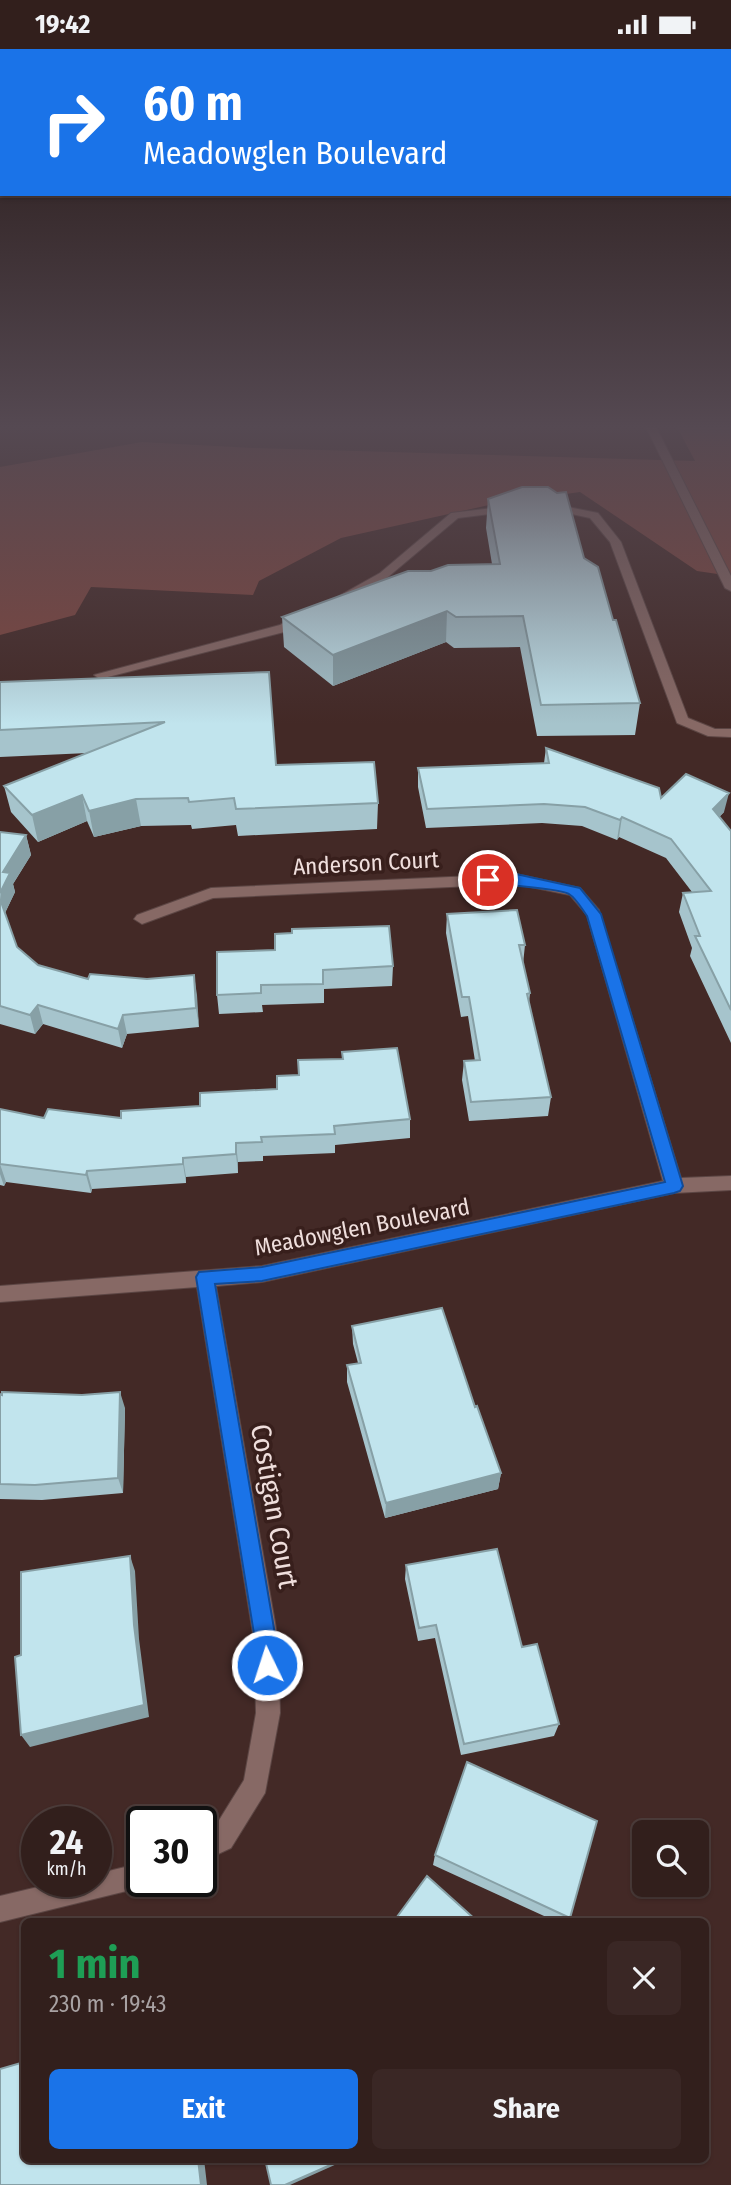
<!DOCTYPE html>
<meta charset="utf-8">
<style>
:root{--surface:#321f1c;--page:#3a2725;--text:#f1f3f6;--muted:#a8a2a3;--line:#4d3d3b;--accent:#1a73e8}
body{margin:0;font-family:"Fira Sans Condensed",sans-serif;background:var(--page);color:var(--text);height:100vh;display:flex;flex-direction:column;font-size:26px;white-space:nowrap}
*{box-sizing:border-box;margin:0}
p{font-size:23px;color:var(--muted)}
.icon{flex:none;width:38px;height:38px;fill:none;stroke:currentColor;stroke-width:2;stroke-linecap:round;stroke-linejoin:round}
.map{position:relative;flex:1;overflow:hidden}
.drawer{position:absolute;left:21px;top:1869px;width:688px;height:245px;display:flex;flex-direction:column;background:var(--surface);border-radius:10px;box-shadow:0 2px 5px #0004,0 0 0 2px var(--line)}
.drawer>*{flex:none}
.banner{position:absolute;left:0px;top:0px;width:732px;height:147px;box-shadow:0 2px 5px #0004,0 0 0 2px var(--line);background:#1a73e8;color:#fff;overflow:hidden}
.buttons{position:absolute;left:632px;top:1771px;display:grid;gap:14px}
.buttons a{display:grid;place-items:center;width:77px;height:77px;border-radius:10px;background:var(--surface);box-shadow:0 2px 5px #0004,0 0 0 2px var(--line);font-size:35px}
.speed{position:absolute;left:21px;top:1757px;display:flex;gap:14px;font-size:35px;font-weight:700;text-align:center}
.speed>*{display:grid;place-content:center;width:91px;height:91px;border-radius:50%;background:var(--surface);box-shadow:0 2px 5px #0004,0 0 0 2px var(--line);line-height:1}
.speed small{font-size:18px;font-weight:400}
.speed .limit{border:4px solid #111;border-radius:10px;background:#fff;color:#111}
.pin{position:absolute;display:grid;place-items:center;width:60px;height:60px;color:#fff;margin:-30px;border:4px solid #fff;border-radius:50%;box-shadow:0 2px 7px #0007}
.me{position:absolute;width:77px;margin:-38px;rotate:356deg;stroke-linejoin:round;filter:drop-shadow(0 0 5px #0008)}
.turn{display:flex;align-items:center;gap:24px;height:147px;padding:0 28px;font-size:32px}
.turn .icon{width:91px;height:91px;stroke-width:2.5}
.turn b{display:block;font-size:49px;line-height:60px}
.round{display:grid;place-items:center;flex:none;width:74px;height:74px;border-radius:10px;background:var(--page)}
.head{display:flex;align-items:center;justify-content:space-between;height:119px;padding:0 28px}
h1{font-size:42px;font-weight:700;line-height:52px;color:#1e9e55}
.primary-button{display:flex;gap:14px;margin-top:auto;padding:14px 28px}
.primary-button a{flex:1;height:80px;border-radius:10px;background:var(--accent);color:#fff;font-size:28px;font-weight:700;line-height:80px;text-align:center}
.primary-button a+a{background:var(--page);color:var(--text)}
.status{display:flex;justify-content:space-between;align-items:center;height:49px;padding:0 35px;background:var(--surface);direction:ltr}
.status svg{height:19px;fill:currentColor}
.map>svg:first-child{display:block}
.green{fill:#7e463f}
.lines{fill:none;stroke-linecap:round;stroke-linejoin:round}
.lane-casing{stroke:#5c4644;stroke-width:2}
.street-casing{stroke:#5c4644;stroke-width:2}
.secondary-casing{stroke:#5c4644;stroke-width:2}
.lane{fill:#876965;fill-rule:evenodd}
.street{fill:#876965;fill-rule:evenodd}
.secondary{fill:#876965;fill-rule:evenodd}
.wall{fill:#a6c4cc}
.shaded-wall{fill:#87a0a6}
.building{fill:#c1e4ed;stroke:#87a0a6;stroke-width:2}
.route{fill:#1a73e8;stroke:#114b97;stroke-width:2}
.labels{text-anchor:middle;stroke-width:7;stroke-linejoin:round;paint-order:stroke}
.street-label{font-size:23px;fill:#efdedc;stroke:#381f1c}
.near-street-label{font-size:28px;fill:#efdedc;stroke:#381f1c}
</style>
<div class="status"><b>19:42</b><svg viewBox="0 0 49 12"><path d="M0 12V9h3v3zM5 12V6h3v6zM10 12V3h3v9zM15 12V0h3v12zM26 1h20v11H26zM47 4h2v5h-2z"/></svg></div>
<div class="map">
<svg width="731" height="2136" viewBox="0 0 731 2136">
<rect width="100%" height="100%" fill="#432926"/>
<!-- green -->
<path class="green" d="M676,376h55v151l-34,-5 -117,-79 -91,13 -148,33 -82,43 -6,14 -162,-8 -16,28 -75,20v-168l142,-25 111,6 442,13z"/>
<g class="lines">
<!-- lane casing -->
<g class="lane-casing">
<path id="lane" d="M548,454l50,10 23,29 67,176 27,11h16v8l-23,-1 -31,-13 -67,-181 -20,-24 -46,-10 -1,-2z
M510,457l5,3 -1,2 -56,7 -70,59 -48,26 -10,-2 50,-28 71,-60z
M301,565l10,3 -23,14 -188,48 -6,-4 186,-50z"/>
</g>
<!-- street casing -->
<g class="street-casing">
<path id="street" d="M516,825l64,14 19,22 82,268 50,-2v14l-57,3 -412,89 -46,4 62,354 2,73 -15,80 -34,55 -30,14v-27l12,-5 31,-50 12,-67 -2,-73 -57,-353 -197,15v-16l262,-20 401,-85 -76,-266 -17,-20 -54,-11 -303,14 -71,26 -8,-5 3,-4 74,-27z
M142,1814v18h11l-2,4 -151,37v-26l63,-15h33v-7z"/>
</g>
<!-- secondary casing -->
<g class="secondary-casing">
<path id="secondary" d="M645,376h10l76,151v15l-6,-3z"/>
</g>
<!-- lane -->
<use href="#lane" class="lane"/>
<!-- street -->
<use href="#street" class="street"/>
<!-- secondary -->
<use href="#secondary" class="secondary"/>
</g>
<!-- wall -->
<path class="wall" d="M488,450l96,59 29,62 27,83 -5,32 -98,1 -17,-89 -66,1 -8,-6 -113,44 -49,-39 -2,-30 149,-46 61,-7 -6,-36z
M269,623l7,93 102,38 -1,26 -139,7 -2,-11 -44,4 -1,-4 -50,1 -47,11 -7,-16 -49,21 -27,-30 -7,-26 84,-33 -88,4v-75z
M546,699l115,50 63,14 -5,5 12,14v212l-41,-87 2,-8 -13,-36 4,-19 9,-1 -26,-34 -47,-21 -2,3 -35,-14 -40,-3 -116,5 -8,-41v-19l126,-5z
M0,783l26,3 5,20 -18,29 2,8 -10,21 12,34 21,18 50,14h59l47,-4 5,52 -72,7 -5,14 -79,-24 -8,10 -35,-10z
M447,865l78,31 -2,19 7,29 -1,10 22,94 -3,19 -79,5 -7,-41 2,-19h11l-7,-45 -7,1 -15,-84z
M217,903l176,14 -1,20 -68,3v14l-62,2 1,7 -44,2 -2,-19z
M342,1003l68,67v19l-75,7v8l-72,3v5l-25,1v11l-52,4v6l-94,6 -1,4 -85,-11 -2,4 -4,-1v-76l44,9h77l79,-12 77,-17 22,-14 43,-16z
M352,1277l123,81 26,66 -3,16 -113,29 -38,-136v-17l11,-2 -5,-19z
M0,1345l82,1 43,13 -2,85 -81,7 -42,-1z
M406,1516l116,82 37,77 -5,12 -93,19 -26,-117 -17,3 -13,-62z
M435,1806l135,63 -2,3h-13l-122,-56z"/>
<!-- shaded-wall -->
<path class="shaded-wall" d="M447,562l-1,31 -113,44v-31z
M729,744l-5,19 -16,17 5,-20z
M82,746l5,26 -49,21 -6,-27z
M136,750l5,27 -47,11 -5,-26z
M622,768l-3,20 -2,3 3,-20z
M26,786l5,20 -18,29 2,8 -11,23 -4,-15 3,-28z
M194,926l3,20 2,32 -3,-19z
M38,956l5,19 -8,10 -5,-19z
M123,966l4,19 -5,14 -4,-19z
M236,1094l2,19v11l-2,-19z
M183,1109l3,19v6l-3,-19z
M0,1115l6,18 -2,4 -4,-12z
M87,1122l5,18 -1,4 -5,-18z
M120,1343l5,16 -2,85 -5,-15z
M501,1424l-3,16 -113,29 1,-15z
M130,1507l5,15 4,68 10,78 -119,30 -9,-12 113,-110z
M198,2110h6l3,26h-6z
M344,2110h4l-58,26h-5z"/>
<!-- building -->
<path class="building" d="M522,438h26l9,6 9,-1 18,66 14,9 15,53h3l24,83 -99,2 -18,-89 -67,1 -9,-6 -114,44 -51,-38 126,-46h23l17,-6 52,-1 -12,-65z
M269,623l7,93 98,-3 4,41 -142,6 -2,-11 -45,4 -1,-4 -52,1 -47,12 -7,-16 -50,20 -28,-29 161,-64 -165,8v-48z
M546,699l113,40 2,10 25,-24 43,19 -16,16 18,22v179l-36,-74h5l-17,-43 28,-2 -40,-52 -49,-22 -2,3 -35,-13 -41,-3 -117,5 -9,-41 131,-5z
M0,783l26,3 -23,37 7,1 -10,20z
M0,850l17,48 21,18 50,14 2,-5 57,5 47,-4 2,33 -73,7 -5,14 -80,-24 -8,10 -30,-9z
M517,861l8,35h-6l11,48 -3,1 24,103 -80,5 -7,-41 16,-1 -11,-63h-7l-15,-83z
M389,877l4,40 -70,4v14l-62,1v8l-44,2v-43l58,-2v-16l17,-1v-4z
M397,999l13,71 -76,7 1,8 -74,3 1,5 -26,1v11l-53,4v6l-96,7 -1,4 -86,-11v-55l44,9 4,-9 73,9v-7l79,-5v-13l77,-4v-13l22,-1 -1,-15 45,-1 -1,-7z
M442,1259l33,99 2,-1 24,67 -115,30 -39,-138 14,-2 -9,-37z
M2,1343l80,3 38,-3 -2,86 -83,7 -35,-1v-90l2,1z
M497,1500l25,98 15,-3 22,80 -95,20 -28,-119 -17,3 -13,-63z
M130,1507l4,69 10,80 -123,30 -6,-78 6,-2v-83z
M467,1713l130,59 -27,97 -135,-63z
M427,1827l50,45h-83z
M24,2013v97h174l3,26h-201v-116z
M265,2110h79l-59,26h-14z"/>
<!-- sky -->
<linearGradient id="sky" x2="0" y2="1"><stop stop-color="#251715"/><stop offset="0.56" stop-color="#554952"/><stop offset="1" stop-color="#554952" stop-opacity="0"/></linearGradient>
<rect width="731" height="675" fill="url(#sky)"/>
<!-- route -->
<path class="route" d="M516,825l64,14 21,26 82,272 -3,5 -6,2 -412,88 -47,3 61,356 1,25 -3,7 -7,3 -8,-3 -3,-7 -1,-25 -59,-363 3,-5 63,-5 403,-85 -78,-266c-5,-7 -11,-18 -18,-22 -17,-8 -81,-8 -87,-14l6,-4z"/>
<g class="labels">
<!-- street labels -->
<g class="street-label">
<text transform="translate(366 814) rotate(-3)" y="8">Anderson Court</text>
<text transform="translate(362 1178) rotate(-11)" y="8">Meadowglen Boulevard</text>
</g>
<!-- near-street labels -->
<g class="near-street-label">
<text transform="translate(275 1457) rotate(80)" y="10">Costigan Court</text>
</g>
</g>
</svg>
<div class="buttons">
<a><svg class="icon" aria-label="search" viewBox="0 0 24 24"><circle cx="10" cy="10" r="6"/><path d="M15 15l6 6"/></svg></a>
</div>
<div class="speed"><div>24<small>km/h</small></div><div class="limit">30</div></div>
<div class="pin" style="left:488px;top:831px;background:#d93025"><svg class="icon" aria-label="arrive" viewBox="0 0 24 24"><path d="M6 21V4h12l-3 4 3 4H6"/></svg></div>
<svg class="me" style="left:267px;top:1616px" viewBox="-20 -20 40 40"><circle r="17" fill="#1a73e8" stroke="#fff" stroke-width="3"/><path d="M0-11L8 9 0 5-8 9z" fill="#fff"/></svg>
<div class="banner">
<div class="turn"><svg class="icon" aria-label="right" viewBox="0 0 24 24"><path d="M7 20v-9h11M14 6l5 5-5 5"/></svg><div><b>60 m</b>Meadowglen Boulevard</div></div>
</div>
<section class="drawer">
<div class="head"><div><h1>1 min</h1><p>230 m · 19:43</p></div><a class="round"><svg class="icon" aria-label="close" viewBox="0 0 24 24"><path d="M6 6l12 12M18 6L6 18"/></svg></a></div>
<div class="primary-button"><a>Exit</a><a>Share</a></div>
</section>
</div>
